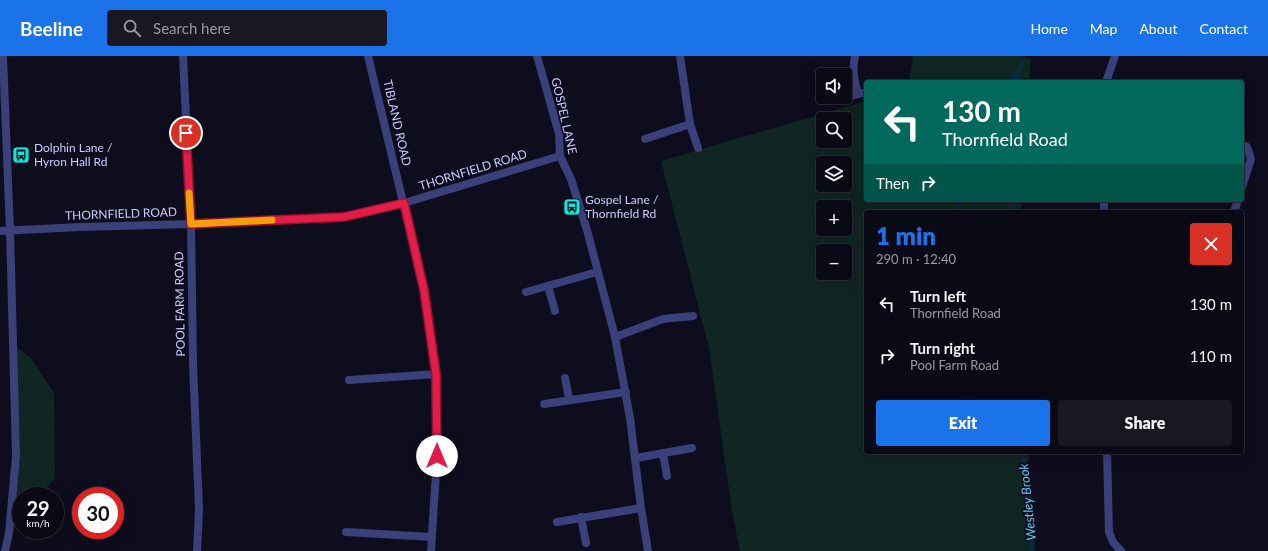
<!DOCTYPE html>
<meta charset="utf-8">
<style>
:root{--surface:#0a0a16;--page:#181823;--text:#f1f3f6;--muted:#999aa1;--line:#2a2b35;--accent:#1a73e8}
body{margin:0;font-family:Lato,sans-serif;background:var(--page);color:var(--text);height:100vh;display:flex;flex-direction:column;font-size:15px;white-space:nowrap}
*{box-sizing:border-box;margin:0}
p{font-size:13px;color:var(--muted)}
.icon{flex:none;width:22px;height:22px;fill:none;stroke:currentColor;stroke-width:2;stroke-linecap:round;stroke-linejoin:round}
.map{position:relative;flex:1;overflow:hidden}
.panel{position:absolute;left:864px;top:154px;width:380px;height:244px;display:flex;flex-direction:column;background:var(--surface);border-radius:4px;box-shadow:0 4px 16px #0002,0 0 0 1px var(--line)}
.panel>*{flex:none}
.hud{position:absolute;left:864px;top:24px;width:380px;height:122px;border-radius:4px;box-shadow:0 4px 16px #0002,0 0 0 1px var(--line);background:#00695c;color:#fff;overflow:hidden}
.controls{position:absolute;left:816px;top:12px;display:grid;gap:8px}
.controls a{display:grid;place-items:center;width:36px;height:36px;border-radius:4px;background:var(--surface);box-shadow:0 4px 16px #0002,0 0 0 1px var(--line);font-size:20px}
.speed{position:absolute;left:12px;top:431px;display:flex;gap:8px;font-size:20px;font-weight:700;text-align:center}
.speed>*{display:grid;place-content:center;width:52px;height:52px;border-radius:50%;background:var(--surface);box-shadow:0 4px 16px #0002,0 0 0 1px var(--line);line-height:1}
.speed small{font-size:10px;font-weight:400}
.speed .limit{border:6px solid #d22;background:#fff;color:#111}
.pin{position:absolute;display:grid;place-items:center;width:34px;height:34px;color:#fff;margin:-17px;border:2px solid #fff;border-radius:50%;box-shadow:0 1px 4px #0007}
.me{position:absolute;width:44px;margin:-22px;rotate:0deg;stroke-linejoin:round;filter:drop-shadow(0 0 3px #0008)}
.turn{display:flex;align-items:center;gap:14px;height:84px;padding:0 12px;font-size:18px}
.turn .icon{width:52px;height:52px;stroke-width:2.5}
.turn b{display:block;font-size:28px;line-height:34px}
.then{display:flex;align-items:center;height:38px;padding:0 12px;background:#0003;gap:8px;font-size:15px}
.round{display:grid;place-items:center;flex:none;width:42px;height:42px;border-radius:4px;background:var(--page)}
.overview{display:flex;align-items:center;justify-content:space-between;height:68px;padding:0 12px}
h1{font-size:24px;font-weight:800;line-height:30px;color:var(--accent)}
.action{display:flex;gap:8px;margin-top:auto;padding:8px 12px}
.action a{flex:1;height:46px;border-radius:4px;background:var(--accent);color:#fff;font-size:16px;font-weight:800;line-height:46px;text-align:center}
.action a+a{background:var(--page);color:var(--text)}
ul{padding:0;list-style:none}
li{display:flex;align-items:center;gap:12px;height:52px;padding:0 12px}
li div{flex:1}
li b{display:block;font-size:15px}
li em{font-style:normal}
header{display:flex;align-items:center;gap:24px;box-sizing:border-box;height:56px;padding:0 20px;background:var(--accent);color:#fff}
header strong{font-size:19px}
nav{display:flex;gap:22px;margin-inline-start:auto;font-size:14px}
.search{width:280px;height:36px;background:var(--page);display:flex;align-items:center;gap:10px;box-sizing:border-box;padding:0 14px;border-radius:4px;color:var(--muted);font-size:15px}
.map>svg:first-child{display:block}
.green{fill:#102623;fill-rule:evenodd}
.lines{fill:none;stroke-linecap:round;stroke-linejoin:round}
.stream{stroke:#0e2840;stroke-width:4}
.minor{stroke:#3a407a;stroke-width:8}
.tertiary{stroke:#3a407a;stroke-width:8}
.route-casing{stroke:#92132f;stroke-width:10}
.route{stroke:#e11d48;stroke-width:7}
.slow{stroke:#f59e0b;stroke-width:7}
.labels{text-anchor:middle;stroke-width:3.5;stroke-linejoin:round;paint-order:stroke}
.street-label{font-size:12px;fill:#cbccfc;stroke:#0d0d1d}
.poi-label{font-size:12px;fill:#cbccfc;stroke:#0d0d1d;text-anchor:start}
.water-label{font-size:13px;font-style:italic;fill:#5fc5f7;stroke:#0d0d1d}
</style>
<header>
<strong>Beeline</strong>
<div class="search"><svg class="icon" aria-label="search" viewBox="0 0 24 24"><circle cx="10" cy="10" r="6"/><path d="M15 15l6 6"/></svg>Search here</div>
<nav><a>Home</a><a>Map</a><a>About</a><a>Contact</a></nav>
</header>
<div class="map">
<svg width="1268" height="495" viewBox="0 0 1268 495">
<rect width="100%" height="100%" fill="#0d0d1d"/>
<!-- green -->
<path class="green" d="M913,0h106l12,3 -2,23h-120z
M866,45v99h156l-1,12h-155v240h162l7,99h-295l-8,-40 -23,-163 -48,-187zM823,63h22v22h-22zM823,107h22v22h-22zM823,151h22v22h-22zM823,195h22v22h-22z
M12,287l19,15 23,35 1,85 -15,18h-19v22l-12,15 7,-77z"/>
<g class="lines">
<!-- stream -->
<path class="stream" d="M1010,26l8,-11
M1019,26l-1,-11 5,-9
M959,156l1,-12
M1013,156l1,-12
M1022,396l10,99"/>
<!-- minor -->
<path class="minor" d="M183,0l8,168 2,139 6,147 -2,41
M368,0l56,234 12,84 1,82 -6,95
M680,0l10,68 8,24
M855,0c-3,13 -1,25 3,37
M1106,26l9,-26
M837,44l29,-8
M645,83l45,-15
M1242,89l5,2 4,12 -9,28
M1104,144v12
M1234,156l4,-12
M0,175l80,-4 111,-3 153,-7 60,-14 156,-47
M548,230l7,25
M526,236l71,-20
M615,281l48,-18 30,-3
M565,322l4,21
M349,324l87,-6
M544,348l82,-12
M1107,396l2,80 4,10 8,9
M663,398l4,22
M636,402l56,-10
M581,461l5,26
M557,466l84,-14
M346,476l85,5"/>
<!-- tertiary -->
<path class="tertiary" d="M3,0l7,175 6,225 -7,77 -4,18
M537,0l22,78 1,22 11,23 16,51 28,107 15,81 11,90 7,43"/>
</g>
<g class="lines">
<!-- route casing -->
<g class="route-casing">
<path id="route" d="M186,77l5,91 153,-7 60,-14 20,87 12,84 1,82"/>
</g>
<!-- route -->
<use href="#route" class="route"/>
<!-- slow -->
<path class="slow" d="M189,137l2,31 81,-4"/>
</g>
<!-- icons -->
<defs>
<g id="bus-square" transform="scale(0.9)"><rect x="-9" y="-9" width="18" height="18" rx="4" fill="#0ce8df" stroke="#0d0d1d"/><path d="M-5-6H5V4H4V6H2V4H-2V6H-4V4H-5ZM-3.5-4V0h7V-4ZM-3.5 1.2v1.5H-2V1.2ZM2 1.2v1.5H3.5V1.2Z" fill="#111"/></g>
</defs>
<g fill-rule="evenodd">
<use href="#bus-square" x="21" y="99"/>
<use href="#bus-square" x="572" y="151"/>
</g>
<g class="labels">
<!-- street labels -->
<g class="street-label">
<text transform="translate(564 60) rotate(77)" y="4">GOSPEL LANE</text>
<text transform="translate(397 67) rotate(77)" y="4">TIBLAND ROAD</text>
<text transform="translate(473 114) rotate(-17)" y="4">THORNFIELD ROAD</text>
<text transform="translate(121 158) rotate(-2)" y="4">THORNFIELD ROAD</text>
<text transform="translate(180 248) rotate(-91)" y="4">POOL FARM ROAD</text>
</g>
<!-- poi labels -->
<g class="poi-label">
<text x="34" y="96">Dolphin Lane /<tspan x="34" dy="14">Hyron Hall Rd</tspan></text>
<text x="585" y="148">Gospel Lane /<tspan x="585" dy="14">Thornfield Rd</tspan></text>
</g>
<!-- water labels -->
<g class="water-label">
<text transform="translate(1027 446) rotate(-96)" y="5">Westley Brook</text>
</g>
</g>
</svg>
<div class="controls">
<a><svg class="icon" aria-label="sound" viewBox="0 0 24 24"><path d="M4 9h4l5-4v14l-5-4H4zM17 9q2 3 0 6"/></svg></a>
<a><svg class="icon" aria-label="search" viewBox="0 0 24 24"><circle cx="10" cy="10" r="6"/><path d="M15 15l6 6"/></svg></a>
<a><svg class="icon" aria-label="layers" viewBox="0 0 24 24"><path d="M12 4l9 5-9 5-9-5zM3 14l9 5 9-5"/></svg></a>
<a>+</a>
<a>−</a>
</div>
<div class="speed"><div>29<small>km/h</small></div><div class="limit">30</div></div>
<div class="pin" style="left:186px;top:77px;background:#d93025"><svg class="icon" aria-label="arrive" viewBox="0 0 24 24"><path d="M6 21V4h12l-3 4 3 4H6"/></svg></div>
<svg class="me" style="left:437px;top:400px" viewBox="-20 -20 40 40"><circle r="19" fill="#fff"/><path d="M0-13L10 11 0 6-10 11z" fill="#e11d48"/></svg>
<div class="hud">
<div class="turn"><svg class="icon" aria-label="left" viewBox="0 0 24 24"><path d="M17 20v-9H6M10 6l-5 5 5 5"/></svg><div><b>130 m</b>Thornfield Road</div></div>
<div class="then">Then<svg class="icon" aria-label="right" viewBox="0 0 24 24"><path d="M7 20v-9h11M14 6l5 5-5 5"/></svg></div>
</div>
<section class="panel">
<div class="overview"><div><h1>1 min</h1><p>290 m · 12:40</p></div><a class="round" style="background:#d93025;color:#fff"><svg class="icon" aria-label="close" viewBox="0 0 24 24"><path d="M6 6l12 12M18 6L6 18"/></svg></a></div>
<ul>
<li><svg class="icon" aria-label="left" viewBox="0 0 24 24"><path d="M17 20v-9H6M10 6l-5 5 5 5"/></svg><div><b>Turn left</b><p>Thornfield Road</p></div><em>130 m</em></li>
<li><svg class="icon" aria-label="right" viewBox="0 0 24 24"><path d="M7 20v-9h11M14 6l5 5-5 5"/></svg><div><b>Turn right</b><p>Pool Farm Road</p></div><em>110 m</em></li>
</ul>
<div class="action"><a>Exit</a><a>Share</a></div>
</section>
</div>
